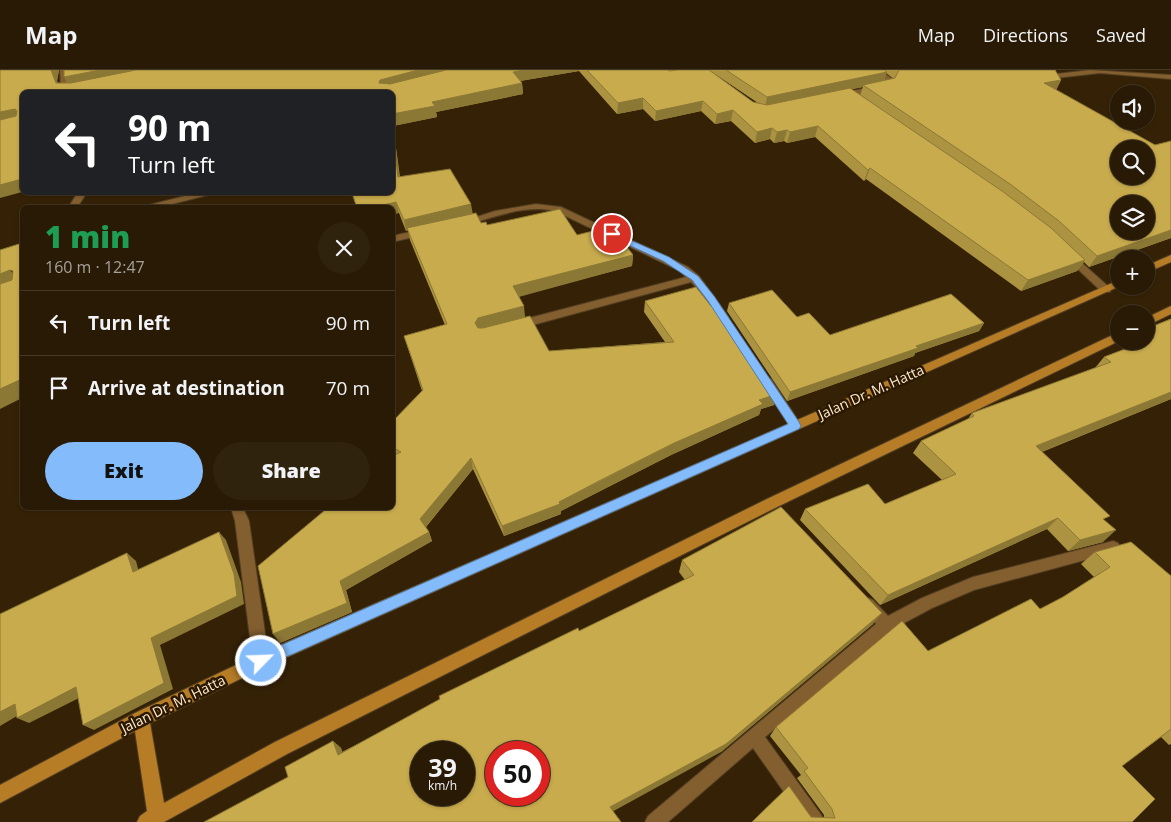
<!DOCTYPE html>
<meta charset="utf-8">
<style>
:root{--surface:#281a04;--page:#30230e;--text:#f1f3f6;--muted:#a5a19a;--line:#443826;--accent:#84bcfb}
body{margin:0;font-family:"Open Sans",sans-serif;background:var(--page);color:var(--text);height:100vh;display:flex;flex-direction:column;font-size:19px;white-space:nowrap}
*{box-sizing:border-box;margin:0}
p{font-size:16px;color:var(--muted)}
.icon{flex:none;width:28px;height:28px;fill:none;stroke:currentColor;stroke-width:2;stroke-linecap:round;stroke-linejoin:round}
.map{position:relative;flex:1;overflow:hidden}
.side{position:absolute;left:20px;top:135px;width:375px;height:305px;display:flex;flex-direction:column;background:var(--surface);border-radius:8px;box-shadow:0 1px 4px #0004,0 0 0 1px var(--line)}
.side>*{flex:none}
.top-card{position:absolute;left:20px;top:20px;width:375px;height:105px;border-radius:8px;box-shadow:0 1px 4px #0004,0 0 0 1px var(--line);background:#202124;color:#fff;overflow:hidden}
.tools{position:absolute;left:1110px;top:15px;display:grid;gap:10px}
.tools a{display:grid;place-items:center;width:45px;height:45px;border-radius:50%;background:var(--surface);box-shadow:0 1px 4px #0004,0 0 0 1px var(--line);font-size:25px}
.speed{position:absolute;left:410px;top:671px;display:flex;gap:10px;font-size:25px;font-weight:700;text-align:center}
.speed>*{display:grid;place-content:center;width:65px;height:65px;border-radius:50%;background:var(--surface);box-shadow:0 1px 4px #0004,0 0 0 1px var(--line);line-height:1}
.speed small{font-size:12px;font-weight:400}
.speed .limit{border:8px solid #d22;background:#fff;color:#111}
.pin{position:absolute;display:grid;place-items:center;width:42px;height:42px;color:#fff;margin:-21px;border:2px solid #fff;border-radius:50%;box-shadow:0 1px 5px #0007}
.me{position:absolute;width:55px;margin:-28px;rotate:66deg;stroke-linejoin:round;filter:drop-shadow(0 0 4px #0008)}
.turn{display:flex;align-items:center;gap:18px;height:105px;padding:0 25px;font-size:22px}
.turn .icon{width:65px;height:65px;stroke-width:2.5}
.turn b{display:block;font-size:35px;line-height:42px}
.round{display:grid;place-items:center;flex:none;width:52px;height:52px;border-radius:26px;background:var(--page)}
.overview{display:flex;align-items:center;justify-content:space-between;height:85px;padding:0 25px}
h1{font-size:30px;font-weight:800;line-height:38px;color:#1e9e55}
.primary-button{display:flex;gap:10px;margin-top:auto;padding:10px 25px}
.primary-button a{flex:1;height:58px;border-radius:30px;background:var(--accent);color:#111;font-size:20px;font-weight:800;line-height:58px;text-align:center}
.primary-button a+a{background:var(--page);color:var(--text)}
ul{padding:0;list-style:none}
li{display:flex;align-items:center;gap:15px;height:65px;padding:0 25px;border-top:1px solid var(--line)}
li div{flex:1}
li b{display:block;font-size:19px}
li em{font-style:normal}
header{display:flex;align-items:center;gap:30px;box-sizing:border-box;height:70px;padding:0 25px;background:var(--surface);border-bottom:1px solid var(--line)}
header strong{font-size:24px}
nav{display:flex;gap:28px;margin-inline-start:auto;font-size:18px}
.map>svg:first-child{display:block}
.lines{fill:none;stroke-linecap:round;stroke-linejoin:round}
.lane-casing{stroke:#513e22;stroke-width:2}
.street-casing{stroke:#513e22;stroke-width:2}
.secondary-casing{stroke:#513e22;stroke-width:2}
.lane{fill:#835e2e;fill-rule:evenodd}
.street{fill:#835e2e;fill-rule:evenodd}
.secondary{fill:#b77d26;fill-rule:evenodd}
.wall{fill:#ac9341;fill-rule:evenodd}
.shaded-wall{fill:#8c7835}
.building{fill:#c8ab4c;stroke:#8c7835;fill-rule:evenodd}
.route{fill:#84bcfb;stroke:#567aa3}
.labels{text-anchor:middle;stroke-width:5;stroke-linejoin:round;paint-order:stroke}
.street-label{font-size:14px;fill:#fee8ce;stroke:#2b1800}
</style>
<header>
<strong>Map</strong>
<nav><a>Map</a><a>Directions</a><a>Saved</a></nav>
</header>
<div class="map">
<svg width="1171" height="752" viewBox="0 0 1171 752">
<rect width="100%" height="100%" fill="#352206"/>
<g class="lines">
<!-- lane casing -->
<g class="lane-casing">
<path id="lane" d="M1090,0l81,5v4l-71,-6 -44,5 -4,-2 4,-2z"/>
</g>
<!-- street casing -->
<g class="street-casing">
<path id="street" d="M60,0h8v22h-7z
M870,0h9l14,9 1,2 -4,7 -52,10v-4l46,-10 2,-2z
M78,122h9l-10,16h-9z
M201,122h19l-64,16h-19z
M536,134l25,3 127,60 11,9 30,42 -5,4 -4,-1 -21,-31 -8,-8 -173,47 -4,-1 -1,-3 1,-3 172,-45 -6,-6 -125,-60c-31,-7 -62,7 -92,15l-5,-3 37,-12z
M424,159l5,3 -2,2 -35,8v-6z
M1069,183l3,1 38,34 1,2 -1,2h-8l-36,-34 -2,-2z
M767,308l4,1 28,43 2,3 -2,3h-8l-28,-43 -2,-3z
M231,438h12l6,13 20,140 -2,5 -6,3 -6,-3 -2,-5 -18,-140z
M1113,471l5,2 2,4 -2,4 -144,39 -42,18 -41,22 -126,107 57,79 3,6h-20l-52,-74 -85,74h-23l3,-6 228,-192 -15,-19 2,-5 5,-2 5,2 15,16 34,-18 51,-21z"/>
</g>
<!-- secondary casing -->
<g class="secondary-casing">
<path id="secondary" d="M1171,185v7l-25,11v-7z
M1119,210v6h1l-853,380 -117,57 14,80 111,-61 492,-243 352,-167v9l-342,166 -490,247 -123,68h-27l3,-6 7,-5 -12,-80 -135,72v-18l135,-72 120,-57z
M1171,236v8l-25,12v-8z"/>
</g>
<!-- lane -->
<use href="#lane" class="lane"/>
<!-- street -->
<use href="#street" class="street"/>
<!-- secondary -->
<use href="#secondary" class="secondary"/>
</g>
<!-- wall -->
<path class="wall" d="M0,0h59l-2,11 1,2h9l-3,-13h991l6,10 -5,10 99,55 16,-4v97l-82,29 -5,-5 -7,9 -56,20 -155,-112 -2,2 -49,-44 -28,6 -3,-2 -10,2 -4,-4 -15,4 -24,-22 -16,3 -14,-13 -46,10 -12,-12 -26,5 -38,-43 -59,10 2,2 1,11 -87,18 1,5 -44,9 7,51 73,37 8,9 6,2 90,10 56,20 -1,11 -113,30 6,21 24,34 116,-9 -21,-30 1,-11 132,93 -3,11 -13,4 -2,6 -88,40 -110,56v3l-57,22 -31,-67 -47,58 3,5 3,9 -86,49 6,22 -72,31 112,-135v-86l30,-31 -18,-55 41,-11 -35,-85 -2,-10 -2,1 -7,-18 -7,-5h-35l-6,-16h41v-100h-370l-22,106zM886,3l8,6 -10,2zM715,4l43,29 -5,-1zM863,17l-3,8 -9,-6z
M729,233l68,14 33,18 154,-12 -5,8 -64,22 -1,3 -127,45 -60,-90z
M1170,249h1v80l-129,53 63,69 -2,21 -35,9 -21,-22 -167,76 -80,-85 5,-11 80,-5 57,-24 -29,-27 8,-12 47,-22 4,-6 123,-45 9,-11 31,-12 -3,-2 2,-2h12v-12z
M1131,472l40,34v168l-2,1 -8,-8 -39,29 33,33 -23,23h-380l37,-36 22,31 13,1v-3l-27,-37 4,-3 -31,-39 6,-9 126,-106 26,30 103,-52 9,10 23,-12 31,-20 -13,-13 14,-12z
M682,490l191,64 -152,128 -433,25 45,-36 8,7 1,4 237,-121 106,-51 -6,-8z"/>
<!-- shaded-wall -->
<path class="shaded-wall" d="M51,0h8l-2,11 4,11 -5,-9z
M100,0h57l-87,18 -6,-11z
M418,0h42l-78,22 -3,-9 1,-3z
M524,0h55v1l-65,11 -1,-10z
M887,2l-4,10 -20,3v2l-98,21 2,-11z
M1061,10l-5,10 -12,-7z
M522,13l1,11 -87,18 1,5 -44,9 8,62 -3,-11 -6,-48v-15l40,-12z
M643,28v11l-26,5 1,-11z
M703,31l-2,10 -46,10 1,-10z
M15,39l7,11 -22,4v-12z
M733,40l-2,11 -16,3 2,-10z
M818,56l-3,11 -28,6 3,-11z
M772,58l-2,11 -15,4 2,-11z
M787,60l-3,11 -10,2 3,-11z
M870,98l-4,11 -2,2 4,-11z
M22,109v13l-22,6v-13z
M396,132l3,11 -7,2v-7h-21z
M471,134l2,11 -67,16 -2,-11z
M1171,160v8l-82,29 8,-11z
M633,185l-1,11 -117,32 -2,-12z
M1085,190l-8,11 -56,20 7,-11z
M10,200l11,13 -21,8v-17z
M524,236l1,11 -48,18 -2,-12 3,-5z
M984,253l-5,8 -64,22 -1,3 -127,45 3,-9 126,-46z
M22,309v19l-22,11v-20z
M1171,322v7l-145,59 10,-12z
M777,324l-3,11 -13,4 -2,6 -88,40 -110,56v3l-57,22 -2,-10 57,-24 200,-102z
M471,388l2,11 -49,60 -4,-10z
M1058,448l-11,11 -167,76 8,-10z
M1116,460l-13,12 -35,9 12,-11z
M219,462l7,8 15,42 3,22 -84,41 13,44 -79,41 -11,-5z
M429,462l3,9 -86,49 6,22 -72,31 -7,-9 67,-53z
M127,483l9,8 5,19 -8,-8z
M882,543l-9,11 -152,128 -111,61v-6z
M76,617l11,7 -58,29 -12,-5z
M15,634l12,6 -27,16v-14z
M333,671l8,7 5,14 -8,-7z"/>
<!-- building -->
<path class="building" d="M0,0h51l5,13h15l65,-13h282l-38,10 -1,3 11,1 56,-14h78l-11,2 9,11 -90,19 3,4 -43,8v-22h-370v87l-22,6v-65l16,-4 1,-5 -2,-2 -15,3z
M64,0h36l-36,7z
M587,0h80l3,1 7,-1h32l44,32 14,3 83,-17 152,103 49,37 34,32 -57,20 -158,-112 -2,2 -50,-44 -28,6 -3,-2 -10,2 -5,-4 -15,4 -24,-22 -16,4 -14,-13 -47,10 -13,-13 -25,5z
M726,0h158l3,2 -120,25z
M899,0h156l6,10 -17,3 111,62 16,-4v89l-74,26 -38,-35 -49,-37 -147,-99 32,-7zM1119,79h27v27h-27zM1119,134h27v27h-27z
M392,59l6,48 52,-8 21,35 -67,16 -8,-18 -25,6h-14l-5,-16h40z
M560,139l17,26 32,-8 4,1 20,27 -120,31 11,20 -46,12 -3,5 3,5h5l47,-12 19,35 125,-9 -29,-41 51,-14 15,19 6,-2 60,90 -18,6 4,4 -91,40 -75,38 -38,20 1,2 -58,22 -31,-68 -51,61 9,13 -89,49 7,22 -74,31 -15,-68 66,-55 -2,-3h70v-52l9,-4 -9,-5v-25l31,-32 -19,-54 43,-12 -40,-96 69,-15 5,10 5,-1 1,3z
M22,173v136l-22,10v-105l12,-4 1,-9 -3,-1 -10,4v-24z
M772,220l25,27 12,-4 21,22 121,-41 33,29 -68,23 2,2 -128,44 -61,-89z
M1171,249v73l-135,54 74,70 -7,3 13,11 -36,10 -22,-22 -170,77 -83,-86 63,-25 17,20 71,-30 -35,-33 53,-25 -2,-3 139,-51 -7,-5 50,-19 -8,-6v-3z
M781,437l101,106 -156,131 -116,63 11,15h-417l84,-45 -3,-10 48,-26 5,14 102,-56 -1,-3 139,-68 1,3 115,-56 -12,-15zM421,682h43v43h-43zM496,682h43v43h-43z
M219,462l15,42 3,22 -86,42 13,45 -81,42 -7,-38 -59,31 -2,-14 -15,8v-98l127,-61 6,19z
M1131,472l40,34v153l-49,37 33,33 -23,23h-380l37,-36 22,31 24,1 -3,-9 -28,-38 4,-3 -32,-41 126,-106 26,30 103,-52 9,10 23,-12 47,-30 -15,-15z"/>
<!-- route -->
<path class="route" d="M612,162l57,25 29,19 16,20 85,126 2,4 -2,3 -533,237 -5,2 -5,-2 -2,-5 2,-5 532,-232 -80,-123 -16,-21 -29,-19 -54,-25v-3z"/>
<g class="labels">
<!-- street labels -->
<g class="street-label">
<text transform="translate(871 322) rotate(-24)" y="5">Jalan Dr. M. Hatta</text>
<text transform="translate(173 634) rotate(-26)" y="5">Jalan Dr. M. Hatta</text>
</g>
</g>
</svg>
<div class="tools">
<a><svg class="icon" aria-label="sound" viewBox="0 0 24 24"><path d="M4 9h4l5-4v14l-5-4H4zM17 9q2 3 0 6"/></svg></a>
<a><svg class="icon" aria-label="search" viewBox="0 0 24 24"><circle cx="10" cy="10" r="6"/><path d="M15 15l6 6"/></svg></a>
<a><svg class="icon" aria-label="layers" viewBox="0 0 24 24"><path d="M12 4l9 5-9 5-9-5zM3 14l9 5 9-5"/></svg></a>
<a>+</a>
<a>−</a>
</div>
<div class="speed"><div>39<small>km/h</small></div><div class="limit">50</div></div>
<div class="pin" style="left:612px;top:164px;background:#d93025"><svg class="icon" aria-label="arrive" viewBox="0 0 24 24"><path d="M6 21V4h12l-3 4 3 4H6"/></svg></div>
<svg class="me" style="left:261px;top:591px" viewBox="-20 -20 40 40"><circle r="17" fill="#84bcfb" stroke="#fff" stroke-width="3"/><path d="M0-11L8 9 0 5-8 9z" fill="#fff"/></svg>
<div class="top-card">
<div class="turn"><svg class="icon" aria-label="left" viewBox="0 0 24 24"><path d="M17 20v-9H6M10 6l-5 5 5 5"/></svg><div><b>90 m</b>Turn left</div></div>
</div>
<section class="side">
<div class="overview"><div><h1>1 min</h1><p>160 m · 12:47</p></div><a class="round"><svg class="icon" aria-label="close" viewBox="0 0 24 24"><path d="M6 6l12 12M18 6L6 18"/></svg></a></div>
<ul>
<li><svg class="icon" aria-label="left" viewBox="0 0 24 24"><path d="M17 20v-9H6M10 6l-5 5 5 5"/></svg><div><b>Turn left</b></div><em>90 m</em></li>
<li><svg class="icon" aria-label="arrive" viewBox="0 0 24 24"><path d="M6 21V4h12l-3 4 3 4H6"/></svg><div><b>Arrive at destination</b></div><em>70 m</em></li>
</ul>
<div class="primary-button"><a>Exit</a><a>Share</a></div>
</section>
</div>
